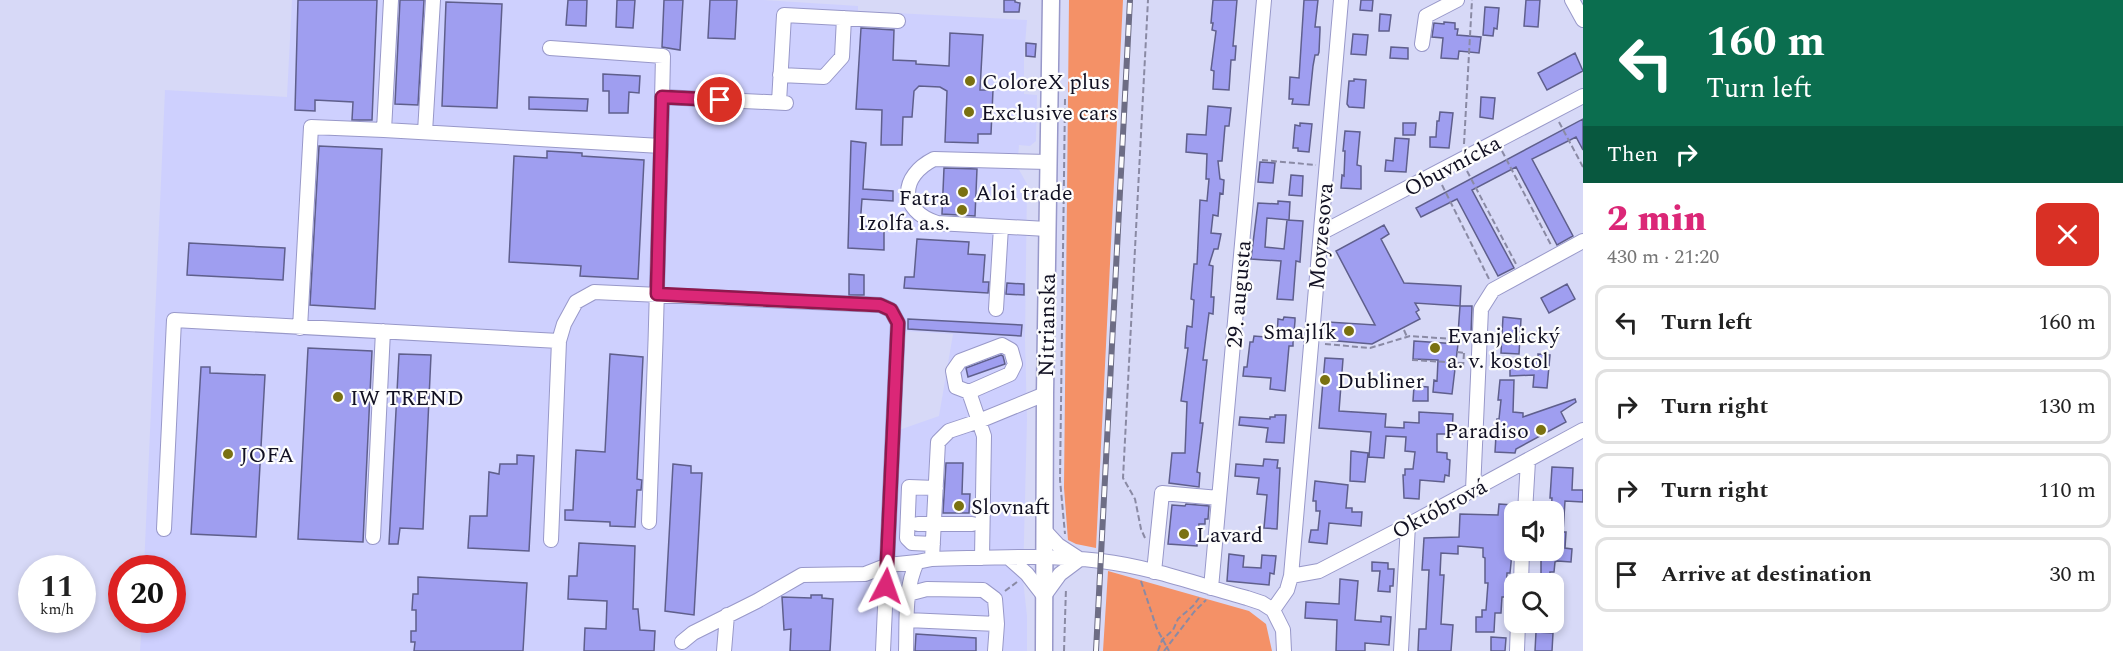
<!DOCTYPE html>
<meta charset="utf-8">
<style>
:root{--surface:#fff;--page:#f2f2f2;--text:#222;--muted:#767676;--line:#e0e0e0;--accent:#db2777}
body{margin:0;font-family:Spectral,serif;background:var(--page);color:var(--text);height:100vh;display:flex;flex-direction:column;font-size:22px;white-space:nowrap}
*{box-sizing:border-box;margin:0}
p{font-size:20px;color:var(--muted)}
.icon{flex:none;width:33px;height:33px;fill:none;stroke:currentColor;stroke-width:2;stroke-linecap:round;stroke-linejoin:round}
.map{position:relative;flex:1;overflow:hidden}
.details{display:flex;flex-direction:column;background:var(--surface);width:540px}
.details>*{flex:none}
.banner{background:#0b6e4f;color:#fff;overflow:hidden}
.fabs{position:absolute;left:1504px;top:501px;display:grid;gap:12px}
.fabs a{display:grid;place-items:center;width:60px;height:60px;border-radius:12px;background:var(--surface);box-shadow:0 3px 9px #0003;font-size:30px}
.speed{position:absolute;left:18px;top:555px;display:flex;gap:12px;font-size:30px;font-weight:700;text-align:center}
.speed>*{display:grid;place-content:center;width:78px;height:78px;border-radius:50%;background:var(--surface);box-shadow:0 3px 9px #0003;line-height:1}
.speed small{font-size:15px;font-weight:400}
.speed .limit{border:9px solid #d22;background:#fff;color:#111}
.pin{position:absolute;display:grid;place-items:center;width:51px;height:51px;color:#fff;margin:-26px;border:3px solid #fff;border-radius:50%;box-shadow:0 2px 6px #0007}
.me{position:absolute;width:66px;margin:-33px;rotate:4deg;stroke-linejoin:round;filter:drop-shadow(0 0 4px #0008)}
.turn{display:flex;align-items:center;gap:21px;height:126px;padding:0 24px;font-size:27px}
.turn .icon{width:78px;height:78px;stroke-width:2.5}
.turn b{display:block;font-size:42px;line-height:51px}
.then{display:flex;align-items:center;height:57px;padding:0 24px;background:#0003;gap:12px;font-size:22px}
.round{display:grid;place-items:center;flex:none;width:63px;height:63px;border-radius:12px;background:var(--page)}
.headline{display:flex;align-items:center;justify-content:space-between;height:102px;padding:0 24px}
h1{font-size:36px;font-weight:800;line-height:45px;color:var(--accent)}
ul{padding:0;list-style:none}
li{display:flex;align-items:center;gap:18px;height:75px;margin:0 12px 9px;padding:0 12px;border:3px solid var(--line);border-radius:12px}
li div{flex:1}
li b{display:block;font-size:22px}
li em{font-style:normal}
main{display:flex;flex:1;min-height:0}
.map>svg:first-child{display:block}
.built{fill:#ced0fe;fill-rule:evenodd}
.green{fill:#f49167}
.building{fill:#9f9ef0;stroke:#5f5f8c;stroke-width:1.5}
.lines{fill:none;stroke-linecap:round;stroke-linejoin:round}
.minor-casing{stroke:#9898c9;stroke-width:16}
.major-casing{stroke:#9898c9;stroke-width:19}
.path{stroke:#8a8aa4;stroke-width:2;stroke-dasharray:6 3;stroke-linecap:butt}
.minor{stroke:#fff;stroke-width:14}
.major{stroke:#fff;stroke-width:16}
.rail-casing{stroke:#6d6d85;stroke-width:6}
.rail{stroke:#fdfdfd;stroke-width:4;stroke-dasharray:11;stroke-linecap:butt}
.route-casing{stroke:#8e194d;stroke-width:15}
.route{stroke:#db2777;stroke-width:10}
.poi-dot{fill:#7a7111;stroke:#fdfdfd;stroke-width:2}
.labels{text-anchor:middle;stroke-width:4.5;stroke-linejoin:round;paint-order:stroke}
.poi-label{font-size:22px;fill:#111022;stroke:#fdfdfd;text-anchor:start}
.street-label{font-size:22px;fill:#111022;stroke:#fdfdfd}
</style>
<main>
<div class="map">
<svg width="1583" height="651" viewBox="0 0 1583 651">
<rect width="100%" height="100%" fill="#d7d9f7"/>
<!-- built -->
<path class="built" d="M292,0h471l95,6v5l169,9 -3,37v37l13,1 -1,46 -6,5 -11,-1 -1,12v11l9,16 -2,155 2,80 -4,161 4,36v35h-887l2,-31h30v-52h-28l21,-478 122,7zM904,331l49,3 -14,82 -40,14z"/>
<!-- green -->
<path class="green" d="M1069,0h54l-27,548 -20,-4 -8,-4 -4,-52z
M1108,571l141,40 17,13 6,27h-169z"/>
<!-- building -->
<path class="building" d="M298,0h79l-5,120h-20l1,-18 -38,-2v11l-20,-1z
M400,0h24l-6,105 -23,-1z
M568,0h19l-1,26 -20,-1z
M617,0h18l-2,28 -17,-1z
M664,0h19l-3,50 -18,-3z
M710,0h27l-2,39 -27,-1z
M1004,0h11v2l5,1 -1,9h-15z
M1213,0h24l-4,46h3l-1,14h-4l-2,30 -16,-1 1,-18 -3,-1 5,-39 -4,-1 1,-7h-2z
M1304,0h14l-3,27h5v3l-1,22 -1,3h-3l-2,11 -4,39 -17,-1 1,-5h-4l1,-22 9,1z
M1361,0h12l-1,11 -12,-1z
M1526,0h14l-2,27 -14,-1z
M446,2l56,2 -5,104 -55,-2z
M1485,7l14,1 -2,21 -3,-1 -1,8 -10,-1z
M1380,14l11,1 -2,16h-10z
M1444,22l11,1v6h3l-1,6 24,2 -2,16 -20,-2 -1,8 -17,-1 2,-20 -11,-1 2,-14 10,1z
M861,28l33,2 -1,30 23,1v3l33,2 1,-33 33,2 -3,55h13l-2,44h-13v9l-33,-1 2,-51 -7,-4 -21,-1 -5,5 -2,26h-9l-1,28h-21l1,-35 -26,-1z
M1353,34l15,1 -2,20 -15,-1z
M1026,43l10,1 -1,13 -9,-1z
M1391,47l17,1v11l-18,-1z
M1575,53l8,18 -36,19 -9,-17z
M603,74l37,2 -1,17 -10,-1 -1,21h-19v-22h-6z
M1354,79l12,1 -2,28 -15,-1 -2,-3 2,-23h5z
M529,97l59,2 -1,12 -58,-2z
M1481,97l14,1 -2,21 -13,-2z
M1208,106l23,2 -2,18h-4l-3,35h-4l2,18 4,1 -1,14 -3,-1 -2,23 -5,-1 -2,18 10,1 -3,15h-4l-5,16 4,1 -2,31h3l-1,17 -4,-1 -6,47h4l-7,63h3l-6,49 3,1 -1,14 -30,-4 3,-30h13l2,-51 -6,-1 7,-53h-3l1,-14 1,-8 5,1 2,-27 -3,-1 3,-35h3l3,-64 7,1 2,-22h-3l1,-25 -21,-2 1,-18 19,1z
M1440,112l13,1 -4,35 -19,-1v-10h6l1,-16h2z
M1583,119v31l-7,-13 -44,22 41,77 -16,9 -41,-78 -44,23 42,78 -16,8 -41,-77 -36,18 -5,-9z
M1300,123l12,1 -3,28 -11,-1v-3h-5l2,-23 5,1z
M1403,123h13l-1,12h-12z
M1345,131l15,1 -3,33 4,1v23l-20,-1 1,-13 2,1 1,-25h-2z
M1395,138l14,1 -3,33 -21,-1 1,-11 7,1z
M851,141l15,2 -3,46 30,2v10l-31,-2 -2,27 24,1v23l-36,-2z
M319,146l63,3 -7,160 -65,-4z
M547,151l35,2v3l62,4 -6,119 -58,-3 1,-10 -72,-4 5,-106 33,2z
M1260,162l15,1 -2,20 -15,-1z
M944,168l33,1 -2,47 -33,-2z
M1291,175l12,1 -1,20 -13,-1z
M1278,201l12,1 -1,18 -22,-2 -2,29 19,2 3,-29 16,1 -3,41 -4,-1 -3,39 -16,-1 4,-38 -30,-2 7,-56 20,1z
M1384,225l5,9 -8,5 23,44 57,3 -1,20 -45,-3 4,7 -3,2 4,7 -48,25 -46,-4 2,-18 47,3 -39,-74z
M917,239l52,3 -1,12 17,1 -2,27h6l-1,11 -84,-5 1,-11h9z
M189,243l96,5 -2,32 -96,-5z
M849,274l15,1v20h-15z
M1007,283l17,1v11l-18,-1z
M1567,284l8,15 -26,14 -8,-15z
M1460,306h12l-1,29 -13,-1z
M1284,317l11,1v3l-2,22v3h-4l-4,45 -15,-2 1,-11 -28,-2 1,-9h3l3,-25h3l1,-6 23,2 1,-19 5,1z
M1503,317l18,2 -2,35 -18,-1z
M908,319l114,6 -1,11 -113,-7z
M1414,341l44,3 -6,50 -19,-2 1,-12 3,1 1,-21 -25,-1z
M308,348l64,3 -9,191 -65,-3z
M399,354l32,1 -8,174 -23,-1 -2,16h-9z
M610,354l33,3 -6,122 5,1 -1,10h-4l-2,37 -25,-1v-4l-45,-2v-10h8l3,-60 29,2z
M1538,354l12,1 -3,33 -14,-1 1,-12 -24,1v-16l28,1z
M1001,355l2,1 2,8 -37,13 -2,-9z
M1325,358l18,1 -4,52 47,3 -1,13 19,1v-6l15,1v-11l34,2 -1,20h-15v18l10,1v6l3,1 -1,16 -4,-1 -1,7 -24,-2 -1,19 -15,-1 -1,-23h2v-6h8l2,-17 -10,-1 1,-14 -20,-1 -2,22 -15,-1 2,-25 -52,-4z
M201,367h9v6l55,2 -9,162 -65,-3z
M1500,380h14l-1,32 10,1v4l52,-18 1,3 -15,10 5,10 -50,27 -1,4 -20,-1 2,-33h2l2,-19h-3z
M1414,386l14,1v14h-15z
M1275,415h11l-2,28 -18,-1 2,-14 -29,-3 1,-8 30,2v-2h5z
M1351,451l17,2 -3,29 -15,-1z
M517,455l17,1 -5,95 -61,-3 2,-32h17l2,-44 10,2 1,-10h17z
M1264,459l14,1 -1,8h3l-3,61 -13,-1 3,-33 -10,-1 2,-16 -24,-2 1,-12 27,2z
M946,463h17l-1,31h8l-1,19h-26z
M673,464l18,2v7h11l-8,142 -29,-4z
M1552,467l21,1 -1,22h11v12l-18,-1 -2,31h3l-1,16 7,1 -1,13 -14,-1 -2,1 -1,10h-4l-1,12h-8v-31l1,-3h12v-38h-3l1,-14h-2z
M1315,481l33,4 -2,23h6v4h10l-1,14 -32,-3 -2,21 -18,-2 2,-12h7l2,-19h-4v-10h-3z
M1186,504l23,2 -1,13h-3v5h-6l-2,22 -29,-2 4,-39 13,1z
M1499,504l14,1 -1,17h-6v21h7l-3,30h-3l-1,24h-4l-1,16h-6l-1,19h-18v-15h6v-7h4l2,-27h-3v-25l-2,-1v-9l-25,-2v8l-17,-1 -1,22h4l-3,49 12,1 -2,26h-33l1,-22h7l3,-59h-7l2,-32 35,-1 1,-23 38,1z
M579,543l56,3 -2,63h5l2,21 15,1 -1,20h-70l1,-23 21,1 1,-28 -39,-2 1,-23h8z
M1229,554l15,2 -1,11 18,1 1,-13 14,1 -2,18 -4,-1 -1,12 -42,-4z
M1372,562l16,1v6h6l-1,17h-3v6l-12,-1 2,-20h-8z
M418,577l109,6 -4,68h-109l1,-9h-4v-11h5v-21h-4l1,-16h5z
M1340,579l18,2 -3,39 26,2v-6l10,1 -2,28 -24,-2v8h-29l1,-31 -32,-2 1,-16 33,2z
M811,595h11v3l11,1 -3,52h-40l1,-22 -7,1 -2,-33 29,1z
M1536,632l17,1 -1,18h-17z
M916,634l60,4v13h-61z
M1491,637l15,1 -1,13h-14z"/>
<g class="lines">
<!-- minor casing -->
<g class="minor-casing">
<path id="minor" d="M391,0l-7,130 277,16c-3,125 -7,251 -12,376
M1572,0l11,20
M1422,44l4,-28 31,-16
M550,48l113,8 -2,90
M780,75l44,2 18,-20 2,-39
M662,97l124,6
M779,102l5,-87 114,6
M425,132l8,-132
M1047,229l-110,-6c-39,-13 -37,-47 -3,-64l114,3
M1321,233l262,-137
M996,309l5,-82
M300,328l11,-201 73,3
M1002,345l9,5 4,14 -5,10 -41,18 -13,-5 -3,-16 7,-10z
M969,392l15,44 -2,122
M1473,490l8,-181 12,-19 90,-49
M1525,512l3,-51
M918,524h54
M164,529l10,-209 385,21 5,-17 12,-22 18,-10 286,13 11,5 7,13 -15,328
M1045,531l13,14 20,13
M373,537l10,-206
M551,540l8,-199
M933,544l-21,-1 -5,-5 2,-51 27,1
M1009,558l18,16 17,22 16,-22 20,-15
M932,559l6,-117 11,-11 30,-10 66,-27
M1154,572l8,-79 57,5
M1291,576l28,-5 89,-46 175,-95
M1521,584l1,-34
M1211,588l53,-588
M908,594l19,-5 56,1 12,9 2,25 -2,27
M1273,610l14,-20 4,-14 50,-576
M1273,610l10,20 1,21
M907,620l90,4
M682,642l11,-9 64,-32 45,-26 63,-1 23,-9 29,-3
M724,651l3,-36
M906,651c1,-30 -2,-61 11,-89l15,-3c56,-1 113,-5 169,2 50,6 98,24 146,37l15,5 11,7
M1401,651l7,-126
M1517,651l1,-29"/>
</g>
<!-- major casing -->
<g class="major-casing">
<path id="major" d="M1044,651l1,-257 6,-394"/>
</g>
<!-- path -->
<path class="path" d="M1065,99l-5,381 5,54
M1559,122l24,45
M1464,144l8,-144
M1502,151l49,94
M1262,160l54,5
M1467,171l49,93
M1442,185l47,94
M1404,330l3,7
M1325,344l45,4 40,-12 57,4
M1457,352l9,1
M1412,360l51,3
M1463,368l1,-15
M1145,538l-4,-9 -6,-30 -12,-21 25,-478
M1141,581l16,48 12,22
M1005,591l12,-9
M1064,651l2,-63
M1158,651l4,-11 11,-10 5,-11 15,-13 6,-8
M1164,651l30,-39 12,-12"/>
<!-- minor -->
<use href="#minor" class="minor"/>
<!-- major -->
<use href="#major" class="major"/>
<!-- rail casing -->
<g class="rail-casing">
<path id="rail" d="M1096,651l34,-651"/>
</g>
<!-- rail -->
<use href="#rail" class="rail"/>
</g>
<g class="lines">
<!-- route casing -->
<g class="route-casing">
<path id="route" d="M720,100l-58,-3 -5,197 223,11 11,5 7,13 -12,263"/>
</g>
<!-- route -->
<use href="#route" class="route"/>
</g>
<!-- markers -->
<g class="poi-dot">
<circle cx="970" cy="81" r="6"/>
<circle cx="969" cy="112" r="6"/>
<circle cx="963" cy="192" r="6"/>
<circle cx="962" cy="210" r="6"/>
<circle cx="1349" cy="331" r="6"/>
<circle cx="1435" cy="348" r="6"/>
<circle cx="1325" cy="380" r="6"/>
<circle cx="338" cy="397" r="6"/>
<circle cx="1541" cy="430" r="6"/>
<circle cx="228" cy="454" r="6"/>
<circle cx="959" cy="506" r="6"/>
<circle cx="1184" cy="534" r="6"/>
</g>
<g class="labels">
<!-- poi labels -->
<g class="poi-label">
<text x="982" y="89">ColoreX plus</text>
<text x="981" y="120">Exclusive cars</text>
<text x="975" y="200">Aloi trade</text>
<text x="950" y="205" text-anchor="end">Fatra<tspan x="950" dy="25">Izolfa a.s.</tspan></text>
<text x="1337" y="339" text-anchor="end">Smajlík</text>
<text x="1447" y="343">Evanjelický<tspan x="1447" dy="25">a. v. kostol</tspan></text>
<text x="1337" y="388">Dubliner</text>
<text x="350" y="405">IW TREND</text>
<text x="1529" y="438" text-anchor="end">Paradiso</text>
<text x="240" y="462">JOFA</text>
<text x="971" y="514">Slovnaft</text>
<text x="1196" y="542">Lavard</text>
</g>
<!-- street labels -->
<g class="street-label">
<text transform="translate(1452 165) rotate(-28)" y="8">Obuvnícka</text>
<text transform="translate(1320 236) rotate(-85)" y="8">Moyzesova</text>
<text transform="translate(1238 294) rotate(-85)" y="8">29. augusta</text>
<text transform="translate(1046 325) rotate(-89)" y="8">Nitrianska</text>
<text transform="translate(1439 508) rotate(-28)" y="8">Októbrová</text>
</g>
</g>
</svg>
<div class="fabs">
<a><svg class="icon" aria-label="sound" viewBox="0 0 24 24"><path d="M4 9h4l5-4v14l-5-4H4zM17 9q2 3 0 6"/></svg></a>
<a><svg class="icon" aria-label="search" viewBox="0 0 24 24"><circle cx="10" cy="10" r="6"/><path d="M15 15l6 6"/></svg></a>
</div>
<div class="speed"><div>11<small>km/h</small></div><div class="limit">20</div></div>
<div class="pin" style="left:720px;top:100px;background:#d93025"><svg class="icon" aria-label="arrive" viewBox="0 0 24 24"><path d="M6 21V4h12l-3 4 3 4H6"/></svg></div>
<svg class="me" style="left:886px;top:586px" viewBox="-20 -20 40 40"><path d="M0-17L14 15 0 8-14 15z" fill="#db2777" stroke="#fff" stroke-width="4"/></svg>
</div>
<section class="details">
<div class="banner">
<div class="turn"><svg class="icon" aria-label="left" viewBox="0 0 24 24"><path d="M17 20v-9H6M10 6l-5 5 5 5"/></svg><div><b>160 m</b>Turn left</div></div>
<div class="then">Then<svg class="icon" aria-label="right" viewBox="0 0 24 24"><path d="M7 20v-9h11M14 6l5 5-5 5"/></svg></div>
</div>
<div class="headline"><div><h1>2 min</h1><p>430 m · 21:20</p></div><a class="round" style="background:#d93025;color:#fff"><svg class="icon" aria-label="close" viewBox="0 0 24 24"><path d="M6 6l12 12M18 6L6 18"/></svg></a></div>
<ul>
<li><svg class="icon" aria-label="left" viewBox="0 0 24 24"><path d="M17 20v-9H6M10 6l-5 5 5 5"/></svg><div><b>Turn left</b></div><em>160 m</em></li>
<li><svg class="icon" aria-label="right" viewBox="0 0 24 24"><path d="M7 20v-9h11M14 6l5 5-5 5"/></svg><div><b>Turn right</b></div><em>130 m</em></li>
<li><svg class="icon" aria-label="right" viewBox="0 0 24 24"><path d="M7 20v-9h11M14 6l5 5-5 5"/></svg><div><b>Turn right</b></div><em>110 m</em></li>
<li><svg class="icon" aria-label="arrive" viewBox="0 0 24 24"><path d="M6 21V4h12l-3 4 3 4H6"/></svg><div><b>Arrive at destination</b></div><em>30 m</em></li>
</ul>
</section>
</main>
